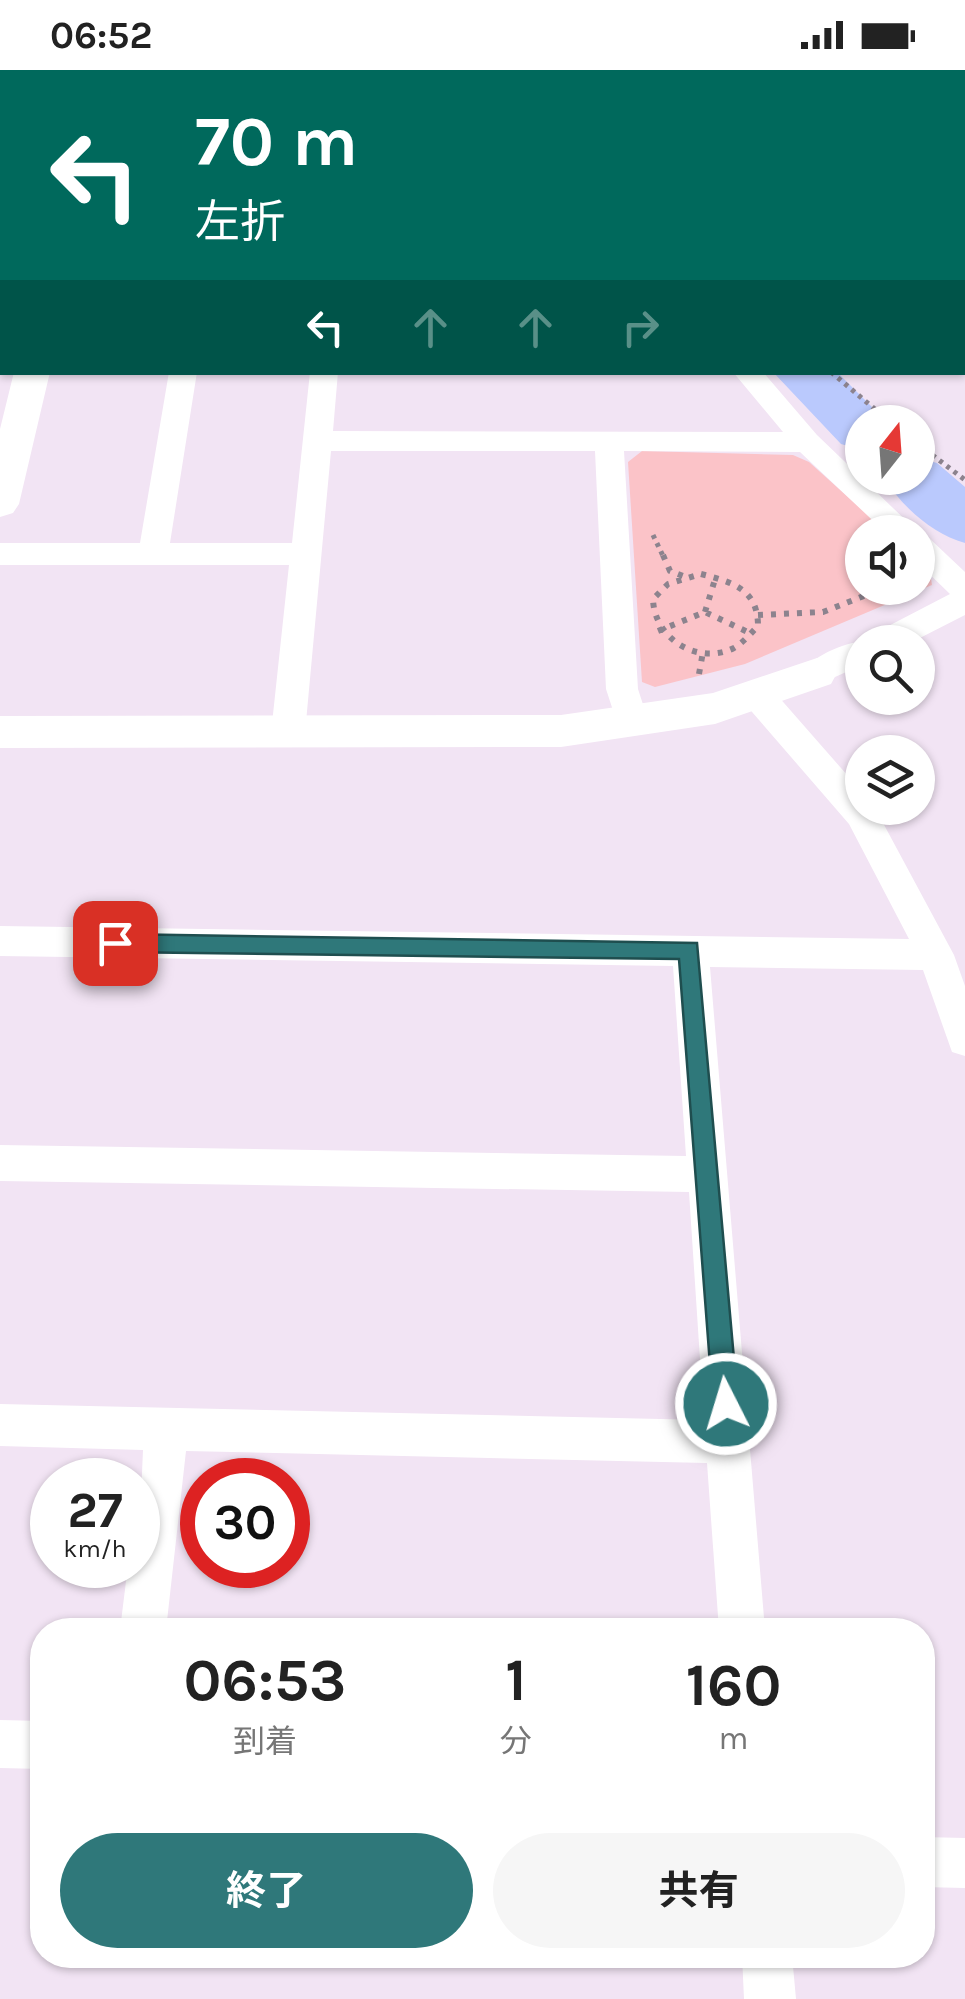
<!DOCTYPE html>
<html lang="ja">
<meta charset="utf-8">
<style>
:root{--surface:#fff;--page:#f6f6f6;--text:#222;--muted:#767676;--accent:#2f787a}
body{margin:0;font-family:Karla,"Noto Sans JP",sans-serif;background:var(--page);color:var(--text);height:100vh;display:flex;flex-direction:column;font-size:38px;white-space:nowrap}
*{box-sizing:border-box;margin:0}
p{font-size:32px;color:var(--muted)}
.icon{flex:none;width:55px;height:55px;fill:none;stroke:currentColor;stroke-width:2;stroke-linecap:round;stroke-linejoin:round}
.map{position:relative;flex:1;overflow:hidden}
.drawer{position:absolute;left:30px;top:1548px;width:905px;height:350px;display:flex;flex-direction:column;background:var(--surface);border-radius:40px;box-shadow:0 2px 8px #0004}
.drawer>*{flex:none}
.guide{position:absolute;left:0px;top:0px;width:965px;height:305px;box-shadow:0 2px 8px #0004;background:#00695c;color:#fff;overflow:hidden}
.needle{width:65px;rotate:17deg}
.controls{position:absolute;left:845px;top:335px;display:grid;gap:20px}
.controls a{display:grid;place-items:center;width:90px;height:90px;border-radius:50%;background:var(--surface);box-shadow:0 2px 8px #0004;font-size:50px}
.speed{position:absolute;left:30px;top:1388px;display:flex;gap:20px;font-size:50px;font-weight:700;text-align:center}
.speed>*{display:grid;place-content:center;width:130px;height:130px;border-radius:50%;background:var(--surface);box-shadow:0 2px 8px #0004;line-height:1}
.speed small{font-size:25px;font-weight:400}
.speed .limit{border:15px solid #d22;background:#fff;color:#111}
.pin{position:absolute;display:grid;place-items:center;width:85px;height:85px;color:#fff;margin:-42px;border-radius:20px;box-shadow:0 5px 15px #0006}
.me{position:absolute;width:110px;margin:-55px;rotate:355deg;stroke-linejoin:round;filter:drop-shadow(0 0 8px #0008)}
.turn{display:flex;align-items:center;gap:35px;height:210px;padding:0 30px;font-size:45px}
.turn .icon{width:130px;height:130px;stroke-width:2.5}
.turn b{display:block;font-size:70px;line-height:85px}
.lanes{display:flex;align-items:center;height:95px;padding:0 30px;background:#0003;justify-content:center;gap:50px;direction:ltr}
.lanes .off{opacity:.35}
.eta{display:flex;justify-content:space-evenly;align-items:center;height:170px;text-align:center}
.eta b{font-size:60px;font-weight:700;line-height:70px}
.action{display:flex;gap:20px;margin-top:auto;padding:20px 30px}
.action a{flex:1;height:115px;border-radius:60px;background:var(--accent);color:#fff;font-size:40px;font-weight:700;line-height:115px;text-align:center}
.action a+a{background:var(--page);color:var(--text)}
.status{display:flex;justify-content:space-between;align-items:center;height:70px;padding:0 50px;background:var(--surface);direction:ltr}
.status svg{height:28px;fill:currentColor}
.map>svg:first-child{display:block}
.green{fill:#fbc3c8}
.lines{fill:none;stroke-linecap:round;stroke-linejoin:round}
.stream{fill:#9099bf;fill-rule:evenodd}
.river{fill:#bac9fd;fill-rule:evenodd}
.path-far1{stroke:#8c838e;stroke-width:5;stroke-dasharray:4 5;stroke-linecap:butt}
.path{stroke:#8c838e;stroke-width:6;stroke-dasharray:5 8;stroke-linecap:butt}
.service{fill:#fff;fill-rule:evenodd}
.minor{fill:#fff;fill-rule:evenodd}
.tertiary{fill:#fff;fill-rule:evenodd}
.route{fill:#2f787a;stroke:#1f4e4f;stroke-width:2.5}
</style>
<div class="status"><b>06:52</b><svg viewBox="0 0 49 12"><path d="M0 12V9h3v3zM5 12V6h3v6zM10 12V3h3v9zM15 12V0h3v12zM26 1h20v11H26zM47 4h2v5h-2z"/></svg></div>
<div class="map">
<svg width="965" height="1929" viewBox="0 0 965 1929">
<rect width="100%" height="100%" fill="#f2e4f4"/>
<!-- green -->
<path class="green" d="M642,381l151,4 16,7 78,70h-25v56h56v-28l12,12 2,13 -187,79 -90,23 -13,-5 -14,-220z"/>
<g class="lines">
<!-- stream -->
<path class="stream" d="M962,185l3,1v7l-3,-1z"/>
<!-- river -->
<path class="river" d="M605,0h50l1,2h-49z
M773,302h64l50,50h-25v28l-21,-6z
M918,388l19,5 28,24v56c-32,-9 -63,-36 -81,-65h34z"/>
<!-- path-far1 -->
<path class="path-far1" d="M831,302l59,50
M918,374l47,36
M653,465l11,23"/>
<!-- path -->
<path class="path" d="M663,485l7,16 13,5
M701,504c31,8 57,15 57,52 -7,7 -15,17 -24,22 -37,18 -80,-10 -81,-49l15,-15z
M705,542l11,-36
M758,545l65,-3 61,-24
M658,561l47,-19 47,22
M699,604l4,-22"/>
<!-- service -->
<path class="service" d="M965,98v8l-3,1v-8z"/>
<!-- minor -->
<path class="minor" d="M221,0h24v2h-24z
M340,0h24v2h-24z
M552,0h24l1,2h-24z
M587,0h24l1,2h-24z
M850,0h25l2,2h-25z
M962,57h3v15h-3z
M0,166h2v16h-2z
M169,302h28l-27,171h122l18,-171h28l-5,59 450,1 -50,-60h30l54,63 101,97h-33l-85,-80 -176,-1 14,238 11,34 -5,9 -12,4 -12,-4 -14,-43 -11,-238h-264l-26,282 -5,9 -12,4 -12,-4 -5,-9 18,-168h-289v-22h140z
M918,465l11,3 36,34v43l-53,27h-50v23l-45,20 -11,-3 -5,-9c9,-16 49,-34 67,-31l5,-8 77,-40 -32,-31z
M758,614l12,3 92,105v16h13l79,147 11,31v70l-13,-4 -29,-82 -213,-3 55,663h-46l-12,-167 -521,-12 -20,179h-46l8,-65h10l5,-115 -143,-4v-42l704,16 -15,-228 -689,-11v-36l686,11 -13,-190 -673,-10v-30l909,13 -60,-115 -103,-119 -4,-9 4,-9z
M0,1650l42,1v48l-42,-1z
M922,1767l43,1v50l-43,-1z
M742,1885h50l4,44h-52z"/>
<!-- tertiary -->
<path class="tertiary" d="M670,0h31l1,2h-30z
M962,198h3v22h-3z
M14,302h36l-31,132 -6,9 -13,4v-88z
M817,588l14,4 6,11 -6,11 -116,40 -154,23 -561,1v-32l561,-1 152,-22z"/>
</g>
<!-- route -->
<path class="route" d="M115,864l582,9 41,461 -3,9 -9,4 -10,-4 -3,-9 -34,-445 -564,-7 -11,-9z"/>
</svg>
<div class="controls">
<a><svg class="needle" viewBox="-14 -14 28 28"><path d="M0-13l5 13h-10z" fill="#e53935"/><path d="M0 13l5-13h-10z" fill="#767676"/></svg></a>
<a><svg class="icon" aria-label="sound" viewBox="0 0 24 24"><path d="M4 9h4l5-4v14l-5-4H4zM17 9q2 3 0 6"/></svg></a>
<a><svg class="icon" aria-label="search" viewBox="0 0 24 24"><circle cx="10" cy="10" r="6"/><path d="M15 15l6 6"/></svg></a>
<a><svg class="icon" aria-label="layers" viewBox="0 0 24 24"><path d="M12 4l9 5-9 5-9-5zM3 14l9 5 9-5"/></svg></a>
</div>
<div class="speed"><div>27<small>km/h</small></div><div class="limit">30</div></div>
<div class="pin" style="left:115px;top:873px;background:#d93025"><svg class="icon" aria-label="arrive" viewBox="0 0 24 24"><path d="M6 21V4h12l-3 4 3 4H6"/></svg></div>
<svg class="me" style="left:726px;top:1334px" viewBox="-20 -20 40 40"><circle r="17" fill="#2f787a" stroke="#fff" stroke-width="3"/><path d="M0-11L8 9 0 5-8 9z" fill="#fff"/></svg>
<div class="guide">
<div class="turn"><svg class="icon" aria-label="left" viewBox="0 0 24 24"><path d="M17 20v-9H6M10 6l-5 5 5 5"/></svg><div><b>70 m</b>左折</div></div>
<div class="lanes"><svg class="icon" aria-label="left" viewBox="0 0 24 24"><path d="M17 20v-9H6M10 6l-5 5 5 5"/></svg><svg class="icon off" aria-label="ahead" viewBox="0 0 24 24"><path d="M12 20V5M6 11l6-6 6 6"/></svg><svg class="icon off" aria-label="ahead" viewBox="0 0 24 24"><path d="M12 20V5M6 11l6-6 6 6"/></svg><svg class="icon off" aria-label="right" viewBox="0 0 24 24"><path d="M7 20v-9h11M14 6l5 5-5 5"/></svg></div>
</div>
<section class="drawer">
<div class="eta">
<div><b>06:53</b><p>到着</p></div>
<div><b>1</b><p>分</p></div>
<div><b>160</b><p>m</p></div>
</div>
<div class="action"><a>終了</a><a>共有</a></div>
</section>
</div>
